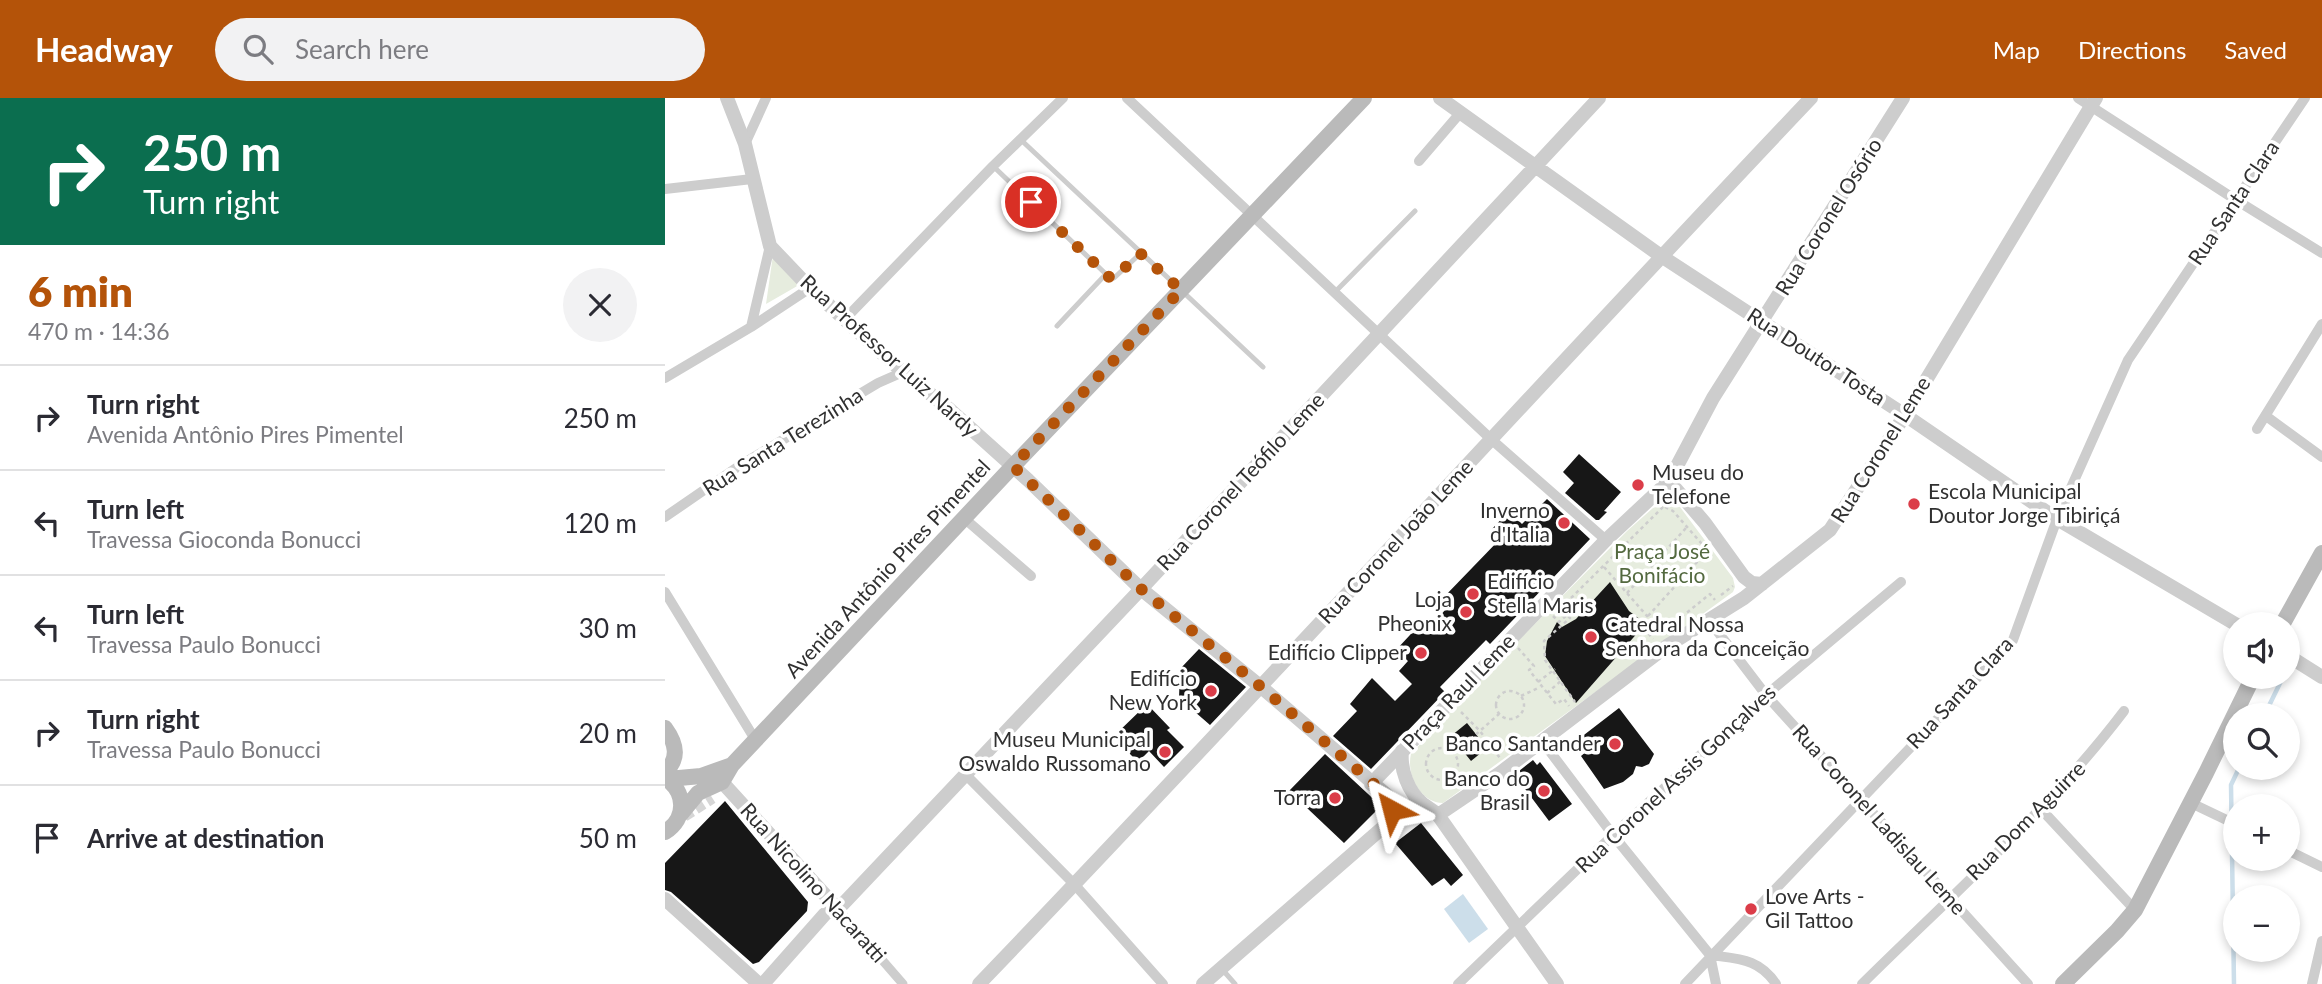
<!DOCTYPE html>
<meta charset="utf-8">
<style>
:root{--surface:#fff;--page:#f2f2f3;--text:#2b2b33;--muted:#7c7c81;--line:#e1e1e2;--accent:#b45309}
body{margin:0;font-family:Lato,sans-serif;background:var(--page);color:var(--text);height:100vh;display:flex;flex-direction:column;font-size:26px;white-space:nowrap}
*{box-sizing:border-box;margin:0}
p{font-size:23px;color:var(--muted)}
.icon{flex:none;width:38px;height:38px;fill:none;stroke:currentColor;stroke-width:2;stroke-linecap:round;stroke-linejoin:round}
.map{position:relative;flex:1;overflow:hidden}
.details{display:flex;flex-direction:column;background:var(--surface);width:665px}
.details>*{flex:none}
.top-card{background:#0b6e4f;color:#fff;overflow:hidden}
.tools{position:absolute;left:1558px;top:514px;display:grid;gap:14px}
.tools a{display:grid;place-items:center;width:77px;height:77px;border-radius:50%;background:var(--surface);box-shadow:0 4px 10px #0003;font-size:35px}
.pin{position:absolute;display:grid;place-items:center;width:60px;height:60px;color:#fff;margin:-30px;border:4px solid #fff;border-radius:50%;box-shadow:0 2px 7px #0007}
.me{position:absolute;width:77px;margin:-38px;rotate:322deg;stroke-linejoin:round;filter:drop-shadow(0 0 5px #0008)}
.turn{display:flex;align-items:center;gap:24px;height:147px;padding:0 28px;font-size:32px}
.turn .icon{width:91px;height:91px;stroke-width:2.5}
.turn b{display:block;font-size:49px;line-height:60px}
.round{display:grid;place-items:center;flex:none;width:74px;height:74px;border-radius:37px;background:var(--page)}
.head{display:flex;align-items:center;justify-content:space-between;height:119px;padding:0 28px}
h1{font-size:42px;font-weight:800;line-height:52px;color:var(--accent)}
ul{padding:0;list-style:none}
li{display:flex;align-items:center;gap:21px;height:105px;padding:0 28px;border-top:2px solid var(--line)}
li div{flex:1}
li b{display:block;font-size:26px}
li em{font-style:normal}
header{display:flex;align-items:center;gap:42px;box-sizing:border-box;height:98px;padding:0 35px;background:var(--accent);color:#fff}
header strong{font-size:33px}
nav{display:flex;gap:38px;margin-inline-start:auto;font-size:24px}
.search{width:490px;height:63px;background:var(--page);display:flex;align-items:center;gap:18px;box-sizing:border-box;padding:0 24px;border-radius:38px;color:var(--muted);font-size:26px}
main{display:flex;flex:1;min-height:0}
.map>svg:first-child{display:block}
.green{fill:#e6ecde}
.water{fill:#ccdeea}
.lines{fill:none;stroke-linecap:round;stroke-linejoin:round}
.stream{stroke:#ccdeea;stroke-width:4.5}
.building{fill:#171717}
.pedestrian-tunnel{stroke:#d6d6d6;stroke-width:9;stroke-dasharray:9 4.5;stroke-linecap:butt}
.path{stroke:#cdcdcd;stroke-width:2.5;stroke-dasharray:3.5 3.5;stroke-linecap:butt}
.service{stroke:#cdcdcd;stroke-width:5}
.pedestrian{stroke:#cdcdcd;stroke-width:9}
.minor{stroke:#cdcdcd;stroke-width:10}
.tertiary{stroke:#cdcdcd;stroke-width:14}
.secondary{stroke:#bababa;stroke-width:16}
.route{stroke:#b45309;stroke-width:12;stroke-dasharray:0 21.6}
.poi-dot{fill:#db3d49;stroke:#fff;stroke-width:2.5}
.labels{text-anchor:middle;stroke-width:7;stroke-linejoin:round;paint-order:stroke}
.street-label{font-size:21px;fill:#303030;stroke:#fff}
.poi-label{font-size:21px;fill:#303030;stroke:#fff;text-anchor:end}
.park-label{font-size:21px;fill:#53693f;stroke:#fff}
</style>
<header>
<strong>Headway</strong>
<div class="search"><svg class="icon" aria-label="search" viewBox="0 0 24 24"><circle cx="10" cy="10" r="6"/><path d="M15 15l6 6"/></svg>Search here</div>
<nav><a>Map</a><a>Directions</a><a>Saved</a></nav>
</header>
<main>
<section class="details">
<div class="top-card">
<div class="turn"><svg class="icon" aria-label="right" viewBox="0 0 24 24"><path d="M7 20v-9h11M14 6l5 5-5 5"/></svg><div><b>250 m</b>Turn right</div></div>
</div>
<div class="head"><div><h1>6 min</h1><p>470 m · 14:36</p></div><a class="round"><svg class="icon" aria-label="close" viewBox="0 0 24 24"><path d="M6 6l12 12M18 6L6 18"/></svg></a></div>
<ul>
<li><svg class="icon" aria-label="right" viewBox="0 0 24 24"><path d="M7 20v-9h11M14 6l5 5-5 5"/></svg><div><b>Turn right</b><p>Avenida Antônio Pires Pimentel</p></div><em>250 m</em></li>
<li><svg class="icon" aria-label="left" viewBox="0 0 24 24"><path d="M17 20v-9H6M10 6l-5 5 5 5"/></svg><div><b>Turn left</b><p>Travessa Gioconda Bonucci</p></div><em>120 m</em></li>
<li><svg class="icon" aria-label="left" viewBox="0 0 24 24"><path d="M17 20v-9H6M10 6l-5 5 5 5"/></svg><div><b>Turn left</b><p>Travessa Paulo Bonucci</p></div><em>30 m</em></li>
<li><svg class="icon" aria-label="right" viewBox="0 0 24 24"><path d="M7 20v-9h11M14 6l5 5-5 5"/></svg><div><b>Turn right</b><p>Travessa Paulo Bonucci</p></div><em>20 m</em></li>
<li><svg class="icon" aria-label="arrive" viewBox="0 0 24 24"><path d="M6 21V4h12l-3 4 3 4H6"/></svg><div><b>Arrive at destination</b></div><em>50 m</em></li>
</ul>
</section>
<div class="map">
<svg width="1657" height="886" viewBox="0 0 1657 886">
<rect width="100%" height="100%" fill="#fff"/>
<!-- green -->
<path class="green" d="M108,157l26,30 -33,19z
M1004,404l11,5 53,71 2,9 -2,5 -290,211c-23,0 -37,-29 -32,-49l93,-99 123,-124 26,-23z"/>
<!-- water -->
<path class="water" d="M798,796l25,35 -19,14 -25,-34z"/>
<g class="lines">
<!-- stream -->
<path class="stream" d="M1599,618l19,-39
M1569,886l-3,-199 8,-17"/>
</g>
<!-- building -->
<path class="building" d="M914,356l42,38 -17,19 3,1 -8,8h-3l-31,-27 9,-10 -11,-11z
M882,401l43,40 -100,105 -4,-4 -46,47 5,5 -74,77 -38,-33 24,-25 -7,-7 22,-26 23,23 17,-17 -13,-13 9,-10 -12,-11 27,-29 7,7 20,-24 -7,-6 58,-60 -9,-9 17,-18 13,13z
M945,484l19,29 20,15 -9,4 -64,73 -31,-47 2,-15 10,-19 5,5 14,-8z
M534,551l47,38 -36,38 -31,-27 1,-29z
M482,606l23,24 -3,2 17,17 -20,20 -15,-16 -11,11 -25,-25z
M954,610l35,46 -5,10 -7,3 -6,-1 -3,8 -10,8 -19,7 -23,-33 7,-6 -8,-12z
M802,625l20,25 -16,13 -20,-25z
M660,656l56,52 -37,37 -55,-52z
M868,662l4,5 3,-3 32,42 -23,17 -32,-43 5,-3 -3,-4z
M60,703l83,101 -1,9 -48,51 -6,2 -82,-72 -6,-2v-27z
M756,725l42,52 -12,11 -7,-8 -12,8 -37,-43z"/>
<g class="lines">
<!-- pedestrian-tunnel -->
<path class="pedestrian-tunnel" d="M20,719l28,-18"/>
<!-- path -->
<path class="path" d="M1000,409l8,4 29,33
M994,453l6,6
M939,469l58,66
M962,495l59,-65
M1056,497l12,-9
M906,500l95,-94
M888,518l6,6 8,-7 3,3 -26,23 1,19 30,42
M983,518l59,-65
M1016,524l-2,-3 31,-25 5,6
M979,530l9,11
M853,550l16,18 -5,4 27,34 8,-5 5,7
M873,584l17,-13
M831 607a14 14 0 1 1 28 0a14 14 0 1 1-28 0Z
M882,595l15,-13
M856,598l19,-9
M796,614l19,19 20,27
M761 666a16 16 0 1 1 32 0a16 16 0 1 1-32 0Z
M790,655l44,-39"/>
<!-- service -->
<path class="service" d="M355,41l243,228
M328,68l116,111 5,1 27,-25
M670,194l80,-81
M392,228l49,-52
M556,870l14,16"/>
<!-- pedestrian -->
<path class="pedestrian" d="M172,810l66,76"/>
<!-- minor -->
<path class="minor" d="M462,0l365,342 114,100
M1413,0l158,102 86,53
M80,46l21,-46
M754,63l42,-49
M0,91l87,-10
M180,221l148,-153 70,-68
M86,229l19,-81
M0,280l86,-51 59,-39
M1601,318l56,41
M1592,331l65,-105
M0,419l74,-51 139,-83 25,-11
M300,421l66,57
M0,494l91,149
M1043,521l58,76 262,289
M877,643l71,94 97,120 6,29
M301,677l109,110 88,99
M1526,705l44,21
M1375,710l95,102
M1622,752l35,17
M1045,857c28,4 49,3 66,29
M793,886l155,-149 153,-140 135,-113
M1020,886l328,-344 44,-121 71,-159 177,-262
M1197,886c89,-88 186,-173 262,-273
M1647,886l10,-43"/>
<!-- tertiary -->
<path class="tertiary" d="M62,0l18,46 25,102 40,42 93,84 46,37 79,71 113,109 119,97 128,110 4,14 -4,13
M775,0l221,158 244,159 152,104 180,106
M1004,383l36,42 39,54 8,6 10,1
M1622,557l35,22
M737,653c-2,18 6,41 21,53 5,4 10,6 15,11l119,169
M57,684l115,126
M706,686l235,-244 63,-59 44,-83 190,-300
M773,717l62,-42 167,-127 77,-48 86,-68 75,-115 191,-317
M0,801l94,85
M98,886l62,-70 18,-10 298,-315 458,-491
M314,886c281,-292 553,-592 832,-886
M538,886l185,-161 31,-23"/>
<!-- secondary -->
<path class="secondary" d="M1617,527l40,-72
M0,630c11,15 15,30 0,44
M0,680c21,14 22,40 0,54
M3,681l33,-3 31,-11
M15,717l18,-22 24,-11 10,-17 281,-299 351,-368
M1398,886l54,-53 18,-21 71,-137 47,-96"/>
</g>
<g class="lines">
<!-- route -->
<path class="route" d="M366,104l78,75 5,1 26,-25 41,37 -168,176 128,123 119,97 128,110 4,14"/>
</g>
<!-- markers -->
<g class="poi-dot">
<circle cx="973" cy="387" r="7"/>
<circle cx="1249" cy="406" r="7"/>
<circle cx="899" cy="425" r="7"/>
<circle cx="808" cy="496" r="7"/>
<circle cx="801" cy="514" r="7"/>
<circle cx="926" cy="539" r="7"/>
<circle cx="756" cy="555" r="7"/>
<circle cx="546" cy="593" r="7"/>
<circle cx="950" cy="646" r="7"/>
<circle cx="500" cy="654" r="7"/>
<circle cx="879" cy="693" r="7"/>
<circle cx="670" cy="700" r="7"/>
<circle cx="1086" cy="811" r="7"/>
</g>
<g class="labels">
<!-- street labels -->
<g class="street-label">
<text transform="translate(1569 105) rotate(-56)" y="7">Rua Santa Clara</text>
<text transform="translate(1164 119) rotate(-58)" y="7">Rua Coronel Osório</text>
<text transform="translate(224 258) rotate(42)" y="7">Rua Professor Luiz Nardy</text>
<text transform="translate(1151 259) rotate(33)" y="7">Rua Doutor Tosta</text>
<text transform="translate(118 344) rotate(-32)" y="7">Rua Santa Terezinha</text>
<text transform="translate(1216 352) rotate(-58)" y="7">Rua Coronel Leme</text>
<text transform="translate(576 384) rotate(-47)" y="7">Rua Coronel Teófilo Leme</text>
<text transform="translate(731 444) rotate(-47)" y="7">Rua Coronel João Leme</text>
<text transform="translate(223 471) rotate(-47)" y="7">Avenida Antônio Pires Pimentel</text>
<text transform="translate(794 594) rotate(-46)" y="7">Praça Raul Leme</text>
<text transform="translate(1295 595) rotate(-47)" y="7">Rua Santa Clara</text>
<text transform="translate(1011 681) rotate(-43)" y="7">Rua Coronel Assis Gonçalves</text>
<text transform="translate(1214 722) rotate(48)" y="7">Rua Coronel Ladislau Leme</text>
<text transform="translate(1361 723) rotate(-45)" y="7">Rua Dom Aguirre</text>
<text transform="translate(148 785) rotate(48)" y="7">Rua Nicolino Nacaratti</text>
</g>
<!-- poi labels -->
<g class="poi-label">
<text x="987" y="382" text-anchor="start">Museu do<tspan x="987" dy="24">Telefone</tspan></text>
<text x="1263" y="401" text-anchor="start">Escola Municipal<tspan x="1263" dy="24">Doutor Jorge Tibiriçá</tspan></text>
<text x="885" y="420">Inverno<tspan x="885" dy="24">d'Italia</tspan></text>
<text x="822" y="491" text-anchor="start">Edifício<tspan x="822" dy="24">Stella Maris</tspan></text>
<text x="787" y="509">Loja<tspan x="787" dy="24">Pheonix</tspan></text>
<text x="940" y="534" text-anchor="start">Catedral Nossa<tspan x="940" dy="24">Senhora da Conceição</tspan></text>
<text x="742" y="562">Edifício Clipper</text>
<text x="532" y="588">Edifício<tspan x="532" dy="24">New York</tspan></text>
<text x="486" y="649">Museu Municipal<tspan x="486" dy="24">Oswaldo Russomano</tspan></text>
<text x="936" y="653">Banco Santander</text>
<text x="865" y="688">Banco do<tspan x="865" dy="24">Brasil</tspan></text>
<text x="656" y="707">Torra</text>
<text x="1100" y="806" text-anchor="start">Love Arts -<tspan x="1100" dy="24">Gil Tattoo</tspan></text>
</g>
<!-- park labels -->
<g class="park-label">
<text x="997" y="461">Praça José<tspan x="997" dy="24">Bonifácio</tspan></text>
</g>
</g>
</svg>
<div class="tools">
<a><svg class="icon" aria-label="sound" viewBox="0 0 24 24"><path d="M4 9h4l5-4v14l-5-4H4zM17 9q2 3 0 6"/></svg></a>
<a><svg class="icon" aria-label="search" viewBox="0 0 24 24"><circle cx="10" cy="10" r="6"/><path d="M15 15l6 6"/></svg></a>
<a>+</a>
<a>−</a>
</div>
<div class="pin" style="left:366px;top:104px;background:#d93025"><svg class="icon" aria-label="arrive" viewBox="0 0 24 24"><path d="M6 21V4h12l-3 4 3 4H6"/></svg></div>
<svg class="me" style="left:727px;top:712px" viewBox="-20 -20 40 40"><path d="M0-17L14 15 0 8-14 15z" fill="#b45309" stroke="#fff" stroke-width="4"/></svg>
</div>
</main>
